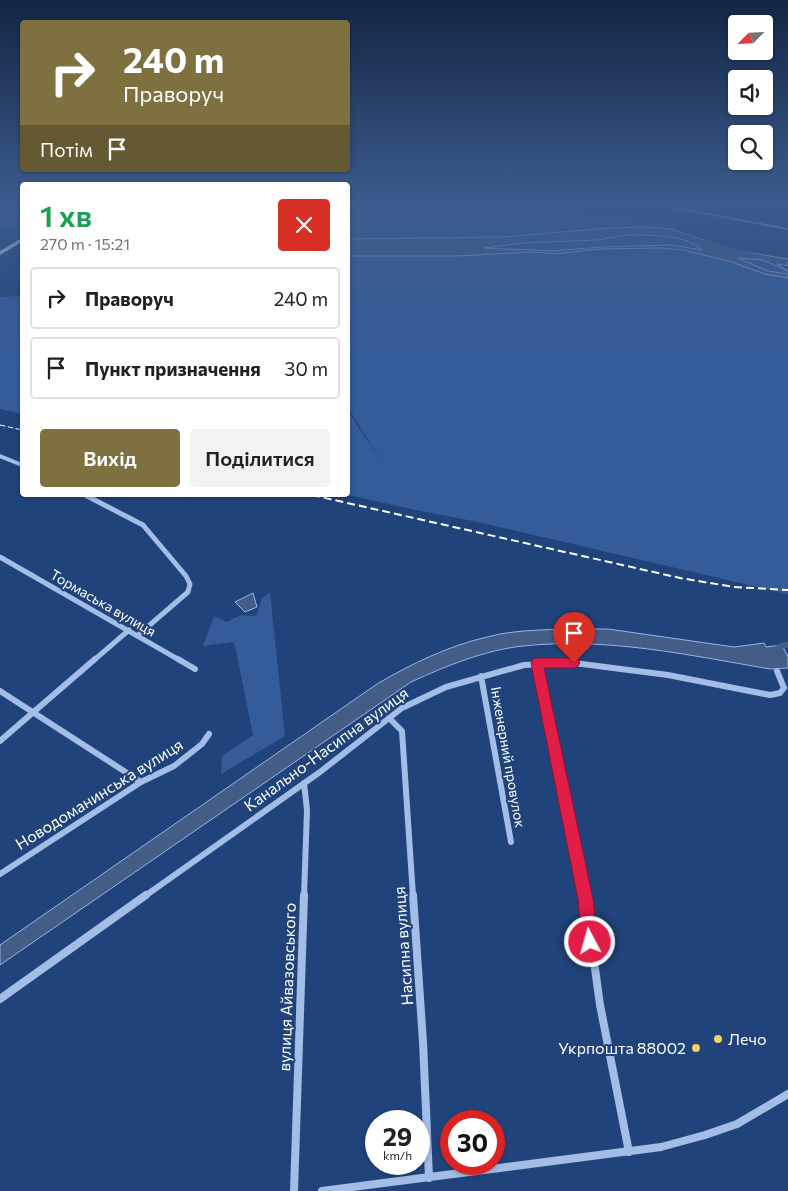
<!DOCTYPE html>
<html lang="uk">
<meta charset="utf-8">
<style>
:root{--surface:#fff;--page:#f2f2f2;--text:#202124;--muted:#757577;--line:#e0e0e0;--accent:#7f7040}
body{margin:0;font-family:Commissioner,sans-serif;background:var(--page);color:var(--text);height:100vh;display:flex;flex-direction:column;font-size:19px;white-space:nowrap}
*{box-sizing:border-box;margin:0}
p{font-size:16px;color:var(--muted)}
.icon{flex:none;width:28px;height:28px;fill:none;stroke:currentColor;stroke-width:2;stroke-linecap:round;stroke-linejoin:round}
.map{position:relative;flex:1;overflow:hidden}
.details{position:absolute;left:20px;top:182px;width:330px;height:315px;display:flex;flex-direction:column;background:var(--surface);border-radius:5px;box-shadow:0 1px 4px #0004}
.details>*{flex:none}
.hud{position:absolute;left:20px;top:20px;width:330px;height:152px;border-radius:5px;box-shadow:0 1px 4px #0004;background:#7f7040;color:#fff;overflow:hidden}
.needle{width:32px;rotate:246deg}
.fabs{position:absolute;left:728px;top:15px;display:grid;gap:10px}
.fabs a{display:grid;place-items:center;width:45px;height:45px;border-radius:5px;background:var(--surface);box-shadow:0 1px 4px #0004;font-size:25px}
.speed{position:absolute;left:365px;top:1110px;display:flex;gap:10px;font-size:25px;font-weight:700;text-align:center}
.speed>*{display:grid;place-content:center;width:65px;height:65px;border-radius:50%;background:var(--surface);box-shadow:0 1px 4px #0004;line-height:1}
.speed small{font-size:12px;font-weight:400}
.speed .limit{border:8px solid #d22;background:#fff;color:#111}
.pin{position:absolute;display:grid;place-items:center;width:42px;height:42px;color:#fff;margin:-51px -21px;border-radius:50% 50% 50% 0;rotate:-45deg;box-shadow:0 0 5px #0007}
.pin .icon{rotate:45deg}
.me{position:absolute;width:55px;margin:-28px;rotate:354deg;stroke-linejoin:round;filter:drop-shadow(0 0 4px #0008)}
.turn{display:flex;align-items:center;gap:18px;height:105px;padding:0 20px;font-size:22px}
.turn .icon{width:65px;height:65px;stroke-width:2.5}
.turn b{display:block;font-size:35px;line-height:42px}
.then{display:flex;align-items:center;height:48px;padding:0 20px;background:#0003;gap:10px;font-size:19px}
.round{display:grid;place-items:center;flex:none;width:52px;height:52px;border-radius:5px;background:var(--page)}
.summary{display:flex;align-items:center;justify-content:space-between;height:85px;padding:0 20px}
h1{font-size:30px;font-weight:600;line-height:38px;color:#1e9e55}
.cta{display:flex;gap:10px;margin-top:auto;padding:10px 20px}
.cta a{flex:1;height:58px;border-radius:5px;background:var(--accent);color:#fff;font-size:20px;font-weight:600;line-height:58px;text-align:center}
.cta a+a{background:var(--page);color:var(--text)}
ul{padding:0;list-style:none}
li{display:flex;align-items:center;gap:15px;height:62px;margin:0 10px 8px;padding:0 10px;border:2px solid var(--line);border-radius:5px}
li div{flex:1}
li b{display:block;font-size:19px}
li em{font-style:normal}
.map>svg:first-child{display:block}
.green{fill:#335c99}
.water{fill:#435d87;stroke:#96b7e7;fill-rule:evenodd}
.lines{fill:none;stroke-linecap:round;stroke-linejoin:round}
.canal{fill:#435d87;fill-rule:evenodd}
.river{fill:#435d87;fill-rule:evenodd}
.minor-far3{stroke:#a2bde6;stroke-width:4}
.minor-far2{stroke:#a2bde6;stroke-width:5}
.minor-far1{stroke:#a2bde6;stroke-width:6}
.minor{stroke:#a2bde6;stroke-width:8}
.tertiary{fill:#a2bde6;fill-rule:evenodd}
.trunk{fill:#f1f6fe;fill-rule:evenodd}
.rail-far1{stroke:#fff;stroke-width:1;stroke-dasharray:5.5 2.5;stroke-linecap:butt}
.rail{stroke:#fff;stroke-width:2;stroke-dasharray:8 4;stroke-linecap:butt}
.route{fill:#e11d48;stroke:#92132f}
.poi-dot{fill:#f3d163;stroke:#20437b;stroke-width:2}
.labels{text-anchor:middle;stroke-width:4;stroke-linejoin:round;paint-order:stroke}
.street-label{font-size:14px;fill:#fff;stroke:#20437b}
.near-street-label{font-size:16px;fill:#fff;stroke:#20437b}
.near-poi-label{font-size:16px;fill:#fff;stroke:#20437b;text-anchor:start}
</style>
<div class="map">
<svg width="788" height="1191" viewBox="0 0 788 1191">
<rect width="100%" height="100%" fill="#20437b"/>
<!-- green -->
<path class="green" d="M348,201h231l-5,11 51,7 9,-3 4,6 38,4 -4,3 -63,-1 -106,9 -155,2z
M0,207h9l5,5 8,3v16l-3,2 -19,-6z
M627,235c21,0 60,0 75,16l-59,-5 -42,1 -50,4 -68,-2 39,-6 76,-3z
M660,248c23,2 46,7 69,13 20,5 38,13 59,17v316l-315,-73 -53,-10 -72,-16v-84l37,56 -37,-59v-152h109l74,-4 37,1 30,-4z
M737,257l26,3 25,11v3l-20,-3z
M22,296v118l-22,-5v-112z
M270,592l15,144 -64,38 1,-18 31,-21 -17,-85 -3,-8 -30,4 11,-30 13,6 14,-7 15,1 6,-18z"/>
<!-- water -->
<path class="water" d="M645,227l27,2 61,21 55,9v7l-11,-2 11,7 -25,-11 -25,-2 30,13 20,3v4l-23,-4 -36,-13 -47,-11 -22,-2 -62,1 -42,5 -25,-2 -74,4h-109v-17l155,-2 106,-9zM627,235c23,0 57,-1 75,15l-31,-5 -70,2 -50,4 -66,-3 37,-5 76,-3z
M253,593l4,14 -12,5 -10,-10z
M568,629h40l126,18 30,-4 2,4 16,-2 6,12v11l-18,1c-82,-14 -163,-32 -247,-23 -38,4 -77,20 -112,36l-411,283v-20l377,-261c34,-20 71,-38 110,-47 26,-7 54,-7 81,-8z"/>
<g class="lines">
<!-- canal -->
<path class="canal" d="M782,642h6v6h-4l-10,6 -3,-1 -1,-2 1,-2z"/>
<!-- river -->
<path class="river" d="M700,240h6l52,15 -7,2 -51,-13z"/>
<!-- minor-far3 -->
<path class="minor-far3" d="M0,456l22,9"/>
<!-- minor-far2 -->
<path class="minor-far2" d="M85,495l58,30 43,51 4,8 -2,8 -51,44
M0,557l181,104
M93,661l36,-31"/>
<!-- minor-far1 -->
<path class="minor-far1" d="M178,659l17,10
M537,663l48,233
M481,676l30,166
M0,691l141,91
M389,718l13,13 11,165
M0,741l95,-82
M304,783l3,27 -3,86
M0,874l141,-92 33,-16 28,-22 7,-10
M145,896l175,-124 82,-64 44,-21 78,-22 50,-2 94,12 102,20 10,-2 4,-5 -7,-17"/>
<!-- minor -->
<path class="minor" d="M413,895l10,147 6,136
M585,895l15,110 29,147
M0,999l146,-104
M294,1191l10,-296
M322,1191l339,-44 44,-12 32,-11 51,-30"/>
<!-- tertiary -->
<path class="tertiary" d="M633,201h10l145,27v2z"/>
<!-- trunk -->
<path class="trunk" d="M20,239h2v3l-22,13v-4z"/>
<!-- rail-far1 -->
<path class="rail-far1" d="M0,425l22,5"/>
<!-- rail -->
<path class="rail" d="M312,495l368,83 54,9 54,3"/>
</g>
<!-- sky -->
<linearGradient id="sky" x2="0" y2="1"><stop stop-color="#122544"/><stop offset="0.55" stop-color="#3c5b8d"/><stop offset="1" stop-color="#3c5b8d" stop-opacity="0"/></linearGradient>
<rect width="788" height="368" fill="url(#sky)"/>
<!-- route -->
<path class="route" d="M537,658h37l4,1 2,4 -2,3 -4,2h-30l49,231 5,43 -2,5 -6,2 -5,-2 -3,-5 -4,-43 -47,-236 2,-4z"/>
<!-- markers -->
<g class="poi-dot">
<circle cx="718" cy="1039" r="5"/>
<circle cx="696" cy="1048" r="5"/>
</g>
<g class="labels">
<!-- street labels -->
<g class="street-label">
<text transform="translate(103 603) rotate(30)" y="5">Тормаська вулиця</text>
<text transform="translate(508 757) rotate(80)" y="5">Інженерний провулок</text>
</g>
<!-- near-street labels -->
<g class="near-street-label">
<text transform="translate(326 749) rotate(-36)" y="6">Канально-Насипна вулиця</text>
<text transform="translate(99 794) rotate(-32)" y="6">Новодоманинська вулиця</text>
<text transform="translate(403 946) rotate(-94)" y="6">Насипна вулиця</text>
<text transform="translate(287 987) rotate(-88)" y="6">вулиця Айвазовського</text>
</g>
<!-- near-poi labels -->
<g class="near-poi-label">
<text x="728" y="1045">Лечо</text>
<text x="686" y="1054" text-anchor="end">Укрпошта 88002</text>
</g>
</g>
</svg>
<div class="fabs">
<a><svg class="needle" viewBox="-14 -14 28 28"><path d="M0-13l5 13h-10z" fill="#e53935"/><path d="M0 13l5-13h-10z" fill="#757577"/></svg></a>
<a><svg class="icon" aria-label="sound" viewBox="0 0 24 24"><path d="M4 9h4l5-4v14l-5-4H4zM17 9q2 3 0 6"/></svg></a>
<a><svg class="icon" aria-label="search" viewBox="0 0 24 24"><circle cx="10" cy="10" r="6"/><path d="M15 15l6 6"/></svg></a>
</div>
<div class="speed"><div>29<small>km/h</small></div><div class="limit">30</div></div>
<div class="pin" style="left:574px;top:663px;background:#d93025"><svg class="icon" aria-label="arrive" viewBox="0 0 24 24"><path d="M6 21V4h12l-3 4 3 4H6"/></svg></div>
<svg class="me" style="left:590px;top:942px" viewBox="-20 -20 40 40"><circle r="17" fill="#e11d48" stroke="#fff" stroke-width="3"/><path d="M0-11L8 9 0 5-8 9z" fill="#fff"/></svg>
<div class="hud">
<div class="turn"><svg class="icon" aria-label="right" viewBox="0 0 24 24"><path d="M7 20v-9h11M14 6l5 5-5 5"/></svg><div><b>240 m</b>Праворуч</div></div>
<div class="then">Потім<svg class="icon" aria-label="arrive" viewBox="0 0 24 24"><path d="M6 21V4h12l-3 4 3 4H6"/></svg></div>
</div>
<section class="details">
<div class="summary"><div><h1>1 хв</h1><p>270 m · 15:21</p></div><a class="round" style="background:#d93025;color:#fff"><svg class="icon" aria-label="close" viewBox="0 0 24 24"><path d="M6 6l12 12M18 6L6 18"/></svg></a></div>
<ul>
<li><svg class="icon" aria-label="right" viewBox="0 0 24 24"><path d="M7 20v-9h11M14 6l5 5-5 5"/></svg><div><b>Праворуч</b></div><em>240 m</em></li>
<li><svg class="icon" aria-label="arrive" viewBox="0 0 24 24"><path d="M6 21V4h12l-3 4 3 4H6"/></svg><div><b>Пункт призначення</b></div><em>30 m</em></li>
</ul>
<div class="cta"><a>Вихід</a><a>Поділитися</a></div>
</section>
</div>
